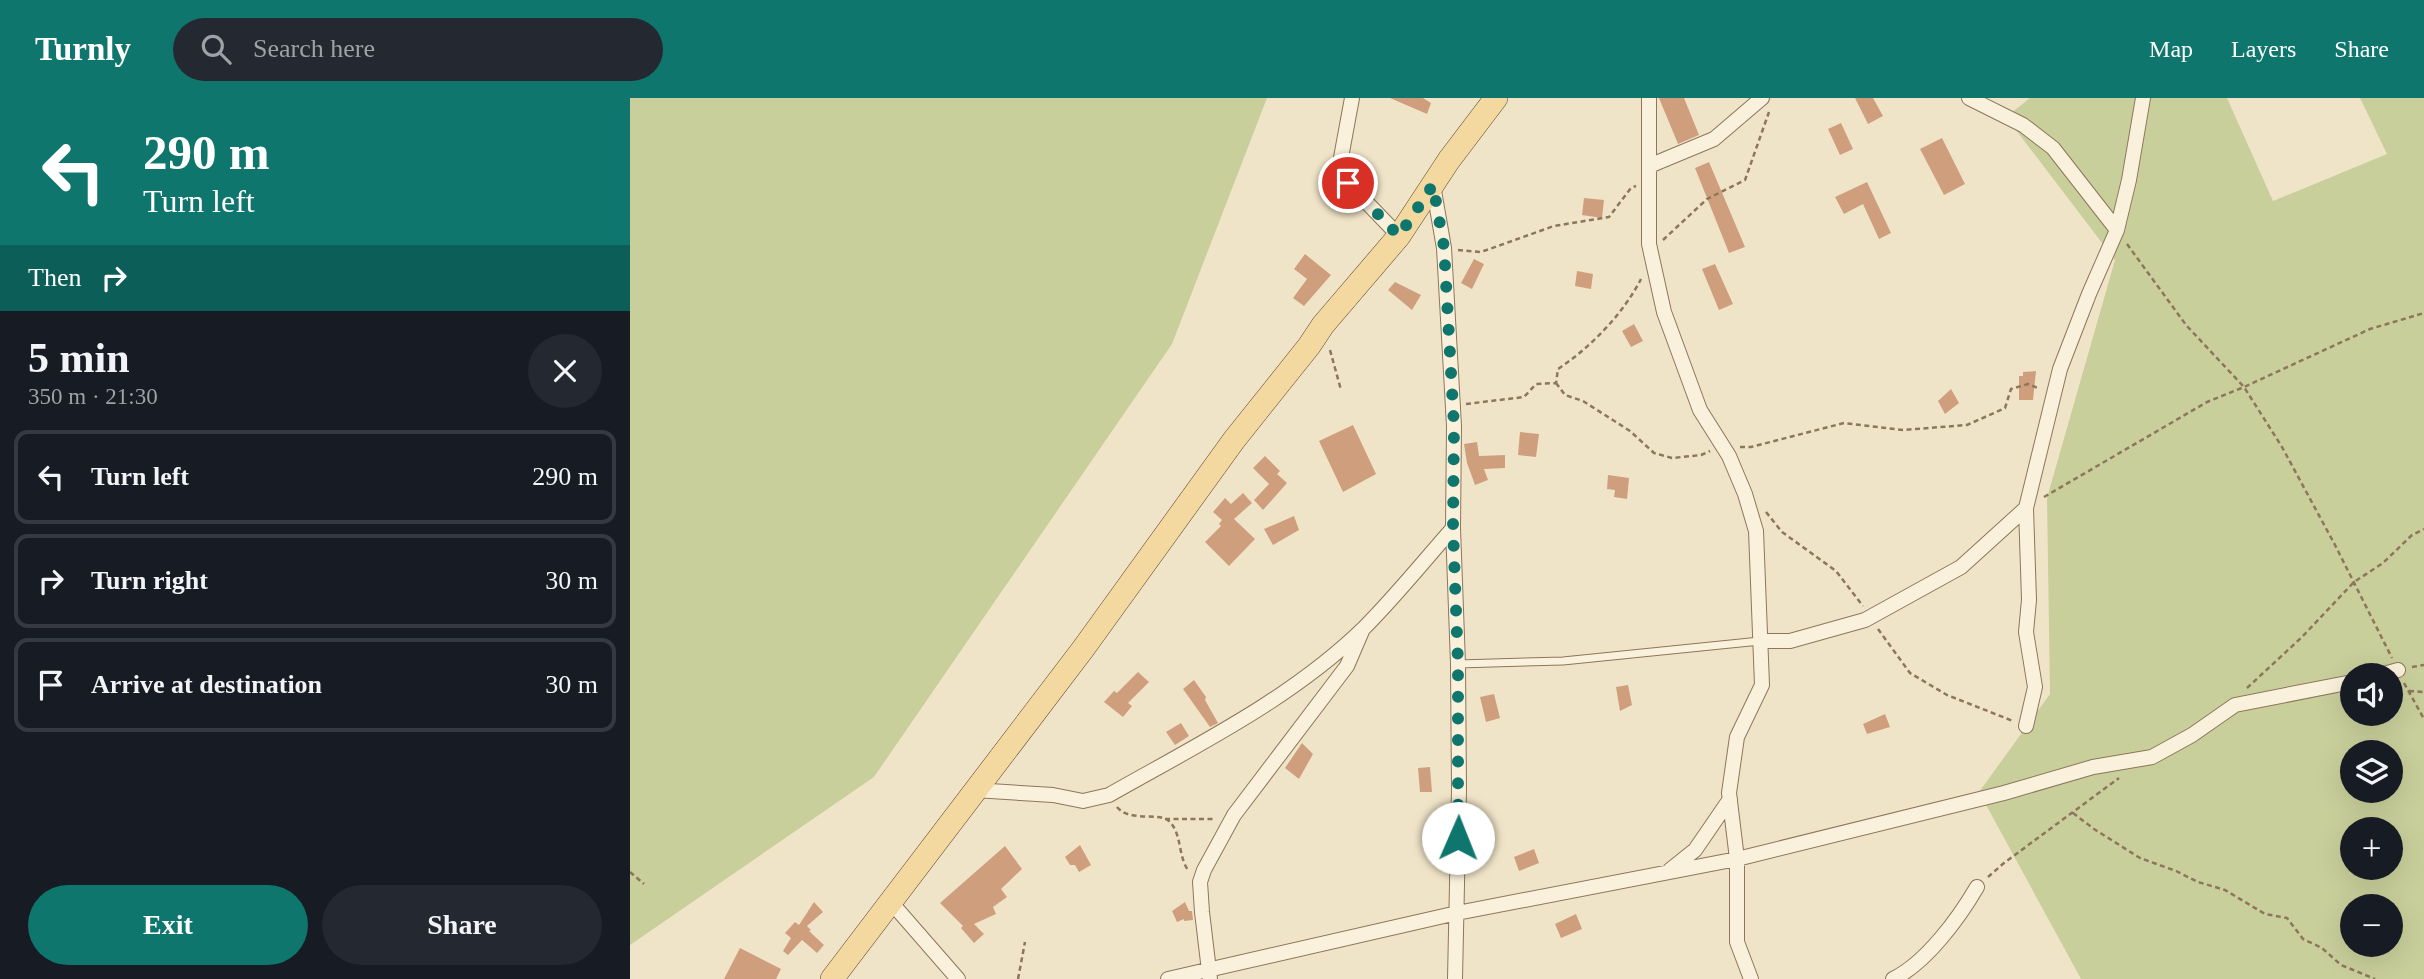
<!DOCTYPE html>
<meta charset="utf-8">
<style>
:root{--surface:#171b24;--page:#242831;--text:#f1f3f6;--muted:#9ea1a6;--line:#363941;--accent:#0f766e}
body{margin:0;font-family:Georgia,serif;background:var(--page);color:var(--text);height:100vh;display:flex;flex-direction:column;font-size:26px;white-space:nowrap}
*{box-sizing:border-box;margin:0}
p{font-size:23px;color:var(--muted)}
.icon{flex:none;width:38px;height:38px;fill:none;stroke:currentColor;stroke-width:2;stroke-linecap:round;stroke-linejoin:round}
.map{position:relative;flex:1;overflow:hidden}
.details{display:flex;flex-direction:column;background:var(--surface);width:630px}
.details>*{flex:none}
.guide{background:#0f766e;color:#fff;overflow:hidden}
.controls{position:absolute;left:1710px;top:565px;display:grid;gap:14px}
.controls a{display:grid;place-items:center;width:63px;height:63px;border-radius:50%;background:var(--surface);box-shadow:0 7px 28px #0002;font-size:35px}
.pin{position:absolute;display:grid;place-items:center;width:60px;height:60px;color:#fff;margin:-30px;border:4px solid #fff;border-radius:50%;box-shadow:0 2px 7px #0007}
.me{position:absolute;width:77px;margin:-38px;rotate:1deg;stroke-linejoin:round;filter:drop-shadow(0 0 5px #0008)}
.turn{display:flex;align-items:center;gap:24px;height:147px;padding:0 28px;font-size:32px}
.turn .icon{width:91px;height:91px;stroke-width:2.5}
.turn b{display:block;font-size:49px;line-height:60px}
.then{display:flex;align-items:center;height:66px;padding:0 28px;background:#0003;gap:14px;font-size:26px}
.round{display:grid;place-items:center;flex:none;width:74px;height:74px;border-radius:37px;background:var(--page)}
.head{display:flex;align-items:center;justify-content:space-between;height:119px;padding:0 28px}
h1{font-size:42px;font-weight:700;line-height:52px}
.primary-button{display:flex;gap:14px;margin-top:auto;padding:14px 28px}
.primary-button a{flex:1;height:80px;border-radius:42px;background:var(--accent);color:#fff;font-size:28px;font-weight:700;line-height:80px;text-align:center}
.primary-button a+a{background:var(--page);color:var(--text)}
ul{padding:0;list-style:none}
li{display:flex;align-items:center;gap:21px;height:94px;margin:0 14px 10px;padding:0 14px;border:4px solid var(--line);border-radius:14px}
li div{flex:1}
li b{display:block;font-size:26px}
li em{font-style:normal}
header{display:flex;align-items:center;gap:42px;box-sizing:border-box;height:98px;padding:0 35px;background:var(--accent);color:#fff}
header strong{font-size:33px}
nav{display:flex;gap:38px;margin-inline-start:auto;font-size:24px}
.search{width:490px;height:63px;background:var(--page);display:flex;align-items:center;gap:18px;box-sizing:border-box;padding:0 24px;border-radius:38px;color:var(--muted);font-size:26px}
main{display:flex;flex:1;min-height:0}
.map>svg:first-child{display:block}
.green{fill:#c9cf9b;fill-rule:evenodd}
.building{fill:#cf9f7d}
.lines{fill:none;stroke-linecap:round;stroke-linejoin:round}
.lane-casing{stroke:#8d765c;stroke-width:9}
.street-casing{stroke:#8d765c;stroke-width:16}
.primary-casing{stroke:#5b4430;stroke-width:24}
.path{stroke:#8d765c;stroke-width:2.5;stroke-dasharray:5 3.5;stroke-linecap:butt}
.lane{stroke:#faf1dc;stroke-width:7}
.street{stroke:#faf1dc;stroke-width:14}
.primary{stroke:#f3d9a0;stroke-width:23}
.route{stroke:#0f766e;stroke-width:12;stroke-dasharray:0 21.6}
</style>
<header>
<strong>Turnly</strong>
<div class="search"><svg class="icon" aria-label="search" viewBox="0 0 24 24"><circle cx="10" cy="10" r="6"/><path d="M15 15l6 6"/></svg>Search here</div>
<nav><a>Map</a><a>Layers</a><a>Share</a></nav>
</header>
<main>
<section class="details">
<div class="guide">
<div class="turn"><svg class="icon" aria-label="left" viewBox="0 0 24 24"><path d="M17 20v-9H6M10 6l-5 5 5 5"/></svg><div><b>290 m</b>Turn left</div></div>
<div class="then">Then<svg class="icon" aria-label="right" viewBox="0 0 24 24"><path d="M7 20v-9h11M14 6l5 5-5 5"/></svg></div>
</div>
<div class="head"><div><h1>5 min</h1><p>350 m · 21:30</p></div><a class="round"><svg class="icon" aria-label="close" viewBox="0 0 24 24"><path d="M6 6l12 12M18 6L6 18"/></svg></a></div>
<ul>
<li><svg class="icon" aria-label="left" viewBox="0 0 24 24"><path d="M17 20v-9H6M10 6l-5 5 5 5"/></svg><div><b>Turn left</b></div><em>290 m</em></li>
<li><svg class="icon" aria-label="right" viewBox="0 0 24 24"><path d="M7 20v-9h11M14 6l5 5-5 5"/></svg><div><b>Turn right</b></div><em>30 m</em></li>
<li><svg class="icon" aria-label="arrive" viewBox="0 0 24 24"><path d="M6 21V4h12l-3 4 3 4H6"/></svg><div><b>Arrive at destination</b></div><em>30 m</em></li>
</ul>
<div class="primary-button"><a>Exit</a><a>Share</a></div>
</section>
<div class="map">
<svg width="1794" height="881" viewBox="0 0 1794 881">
<rect width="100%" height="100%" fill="#f0e4c8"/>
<!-- green -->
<path class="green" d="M0,0h637l-95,246 -298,433 -244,168z
M1400,0h197l46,103 114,-47 -27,-56h64v881h-343l-102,-187 71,-98 -3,-196 68,-238 -109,-143zM1722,578h38v38h-38zM1722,654h38v39h-38zM1722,732h38v38h-38zM1722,808h38v39h-38z"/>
<!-- building -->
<path class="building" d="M760,0h33l8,5 -4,11z
M1029,0h25l15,37 -21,9z
M1225,0h18l10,18 -15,8z
M1211,25l12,26 -13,6 -12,-26z
M1312,40l23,46 -21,11 -24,-46z
M1079,64l36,85 -16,6 -34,-85z
M1237,84l24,51 -12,6 -16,-35 -19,10 -9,-17z
M954,100l20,2 -2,18 -20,-3z
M675,156l26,21 -27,31 -11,-8 14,-19 -13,-10z
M844,161l10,5 -12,25 -11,-6z
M1085,166l18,40 -14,6 -17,-41z
M947,173l16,3 -2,15 -16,-3z
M765,184l26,13 -9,15 -24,-20z
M1004,226l9,17 -12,6 -9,-16z
M1406,273l-3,29h-14v-24h4v-4z
M1321,291l8,14 -14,11 -7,-13z
M723,327l23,49 -33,18 -24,-51z
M890,334l19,2 -3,23 -18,-2z
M847,344l2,14 26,-1v13l-21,1 4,11 -13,5 -8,-22 -3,-19z
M635,358l15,15 -3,3 10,9 -24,27 -9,-10 15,-16 -16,-16z
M978,377l21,3 -2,21 -13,-2 1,-7 -8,-1z
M613,395l9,10 -18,16 21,20 -26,27 -24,-24 16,-16 -2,-2 3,-4 -9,-8 12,-14 6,6z
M664,418l5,14 -26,15 -9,-16z
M508,574l11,10 -21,21 4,3 -9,11 -19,-15 10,-11 3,2z
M564,582l12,17 -1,3 13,23 -8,4 -27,-38z
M998,587l4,20 -12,6 -4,-24z
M864,596l6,24 -14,4 -6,-25z
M1255,616l5,13 -23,7 -4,-10z
M551,625l8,13 -14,9 -9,-13z
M672,645l11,11 -14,25 -14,-11z
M800,669l2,25h-12l-2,-24z
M450,747l11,20 -12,7 -4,-7h-5l-5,-8z
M375,748l17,23 -21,20 6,8 -14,10 3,7 -22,10 10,10 -10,9 -13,-15 2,-2 -23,-23z
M904,751l5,14 -20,8 -5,-14z
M184,804l9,10 -16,14 4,4 -2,1 15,14 -7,8 -15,-13 -14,15 -5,-4 8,-13 -6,-5 10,-11 4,3z
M555,804l4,9h3l1,9 -9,1v-2l-7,3 -5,-11z
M946,816l6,15 -21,9 -6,-14z
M110,850l41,21 -5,10h-52z"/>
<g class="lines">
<!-- lane casing -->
<g class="lane-casing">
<path id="lane" d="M828,566l105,-3 197,-20"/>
</g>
<!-- street casing -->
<g class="street-casing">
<path id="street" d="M722,0l-12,65 8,20 51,53
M1019,0v146l15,68 36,98 29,46 16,38 11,37 6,154 -25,52 -8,56 8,66v83l14,37
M1339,0l54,27 30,23 64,82
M1019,68l65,-27 48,-41
M803,87l11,63 10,178 -1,102 5,136 1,125 -4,190
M1130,543h30l75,-21 96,-53 65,-59
M1747,578l21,-6
M1396,628l9,-39 -9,-55 3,-32 -3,-92 34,-139 29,-75 28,-64 12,-50 14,-82
M344,692l79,5 30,6 26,-6c88,-50 182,-96 255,-167 31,-31 60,-67 89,-100
M1040,772l25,-20 35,-51
M260,803l68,78
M538,881l289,-66 280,-54 267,-66 89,-26 59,-10 40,-22 43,-30 117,-23
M580,881l-8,-67 -2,-30 4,-12 30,-55 113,-149 15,-35
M1263,881c33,-16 66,-61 84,-92"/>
</g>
<!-- primary casing -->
<g class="primary-casing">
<path id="primary" d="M202,881l251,-330 151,-209 75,-94 14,-21 76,-89 50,-76 47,-62"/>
</g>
<!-- path -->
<path class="path" d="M1033,142l44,-41 38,-19 24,-68
M1497,146l59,81 58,62 38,60 53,98 57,113
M828,152l23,2 73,-26 55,-9 22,-29 5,-2
M700,252l11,40
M926,285l9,12 18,6 47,30 24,22 18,5 29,-3 9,-4
M836,306l58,-7 12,-13 20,-1 2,-14c33,-22 65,-55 83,-90
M1110,349h11l93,-24 59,7 64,-5 38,-17 6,-19 17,-5 12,5
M1414,399l163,-95 37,-15 126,-58 54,-16
M1136,414l16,20 54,39 27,35
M1248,531l32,44 37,22 66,26
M1782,569l12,-2
M1774,585l20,36
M1617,590l55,-51 52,-55 29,-19 29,-28 12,-6
M1779,593l15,1
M487,709c13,16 43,4 53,15 12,13 8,34 18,48
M1443,715l21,16 46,29 36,13 22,11 27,8 40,24 22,4 16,21 19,9 19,17 34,14
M535,721h49
M0,774l14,12
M1358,779l16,-14 115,-85
M388,881l7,-37"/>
<!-- lane -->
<use href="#lane" class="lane"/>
<!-- street -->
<use href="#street" class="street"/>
<!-- primary -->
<use href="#primary" class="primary"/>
</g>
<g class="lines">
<!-- route -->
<path class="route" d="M718,85l51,53 34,-51 11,62 10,179 -1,102 5,136v174"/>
</g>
</svg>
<div class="controls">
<a><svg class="icon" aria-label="sound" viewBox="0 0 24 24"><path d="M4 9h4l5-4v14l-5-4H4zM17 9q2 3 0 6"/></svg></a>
<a><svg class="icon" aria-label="layers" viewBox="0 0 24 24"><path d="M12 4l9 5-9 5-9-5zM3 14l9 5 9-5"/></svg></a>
<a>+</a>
<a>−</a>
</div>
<div class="pin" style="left:718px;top:85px;background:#d93025"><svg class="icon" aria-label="arrive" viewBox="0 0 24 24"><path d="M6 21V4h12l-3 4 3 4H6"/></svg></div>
<svg class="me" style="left:828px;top:740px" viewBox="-20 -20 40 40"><circle r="19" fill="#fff"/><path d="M0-13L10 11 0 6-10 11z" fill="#0f766e"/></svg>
</div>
</main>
